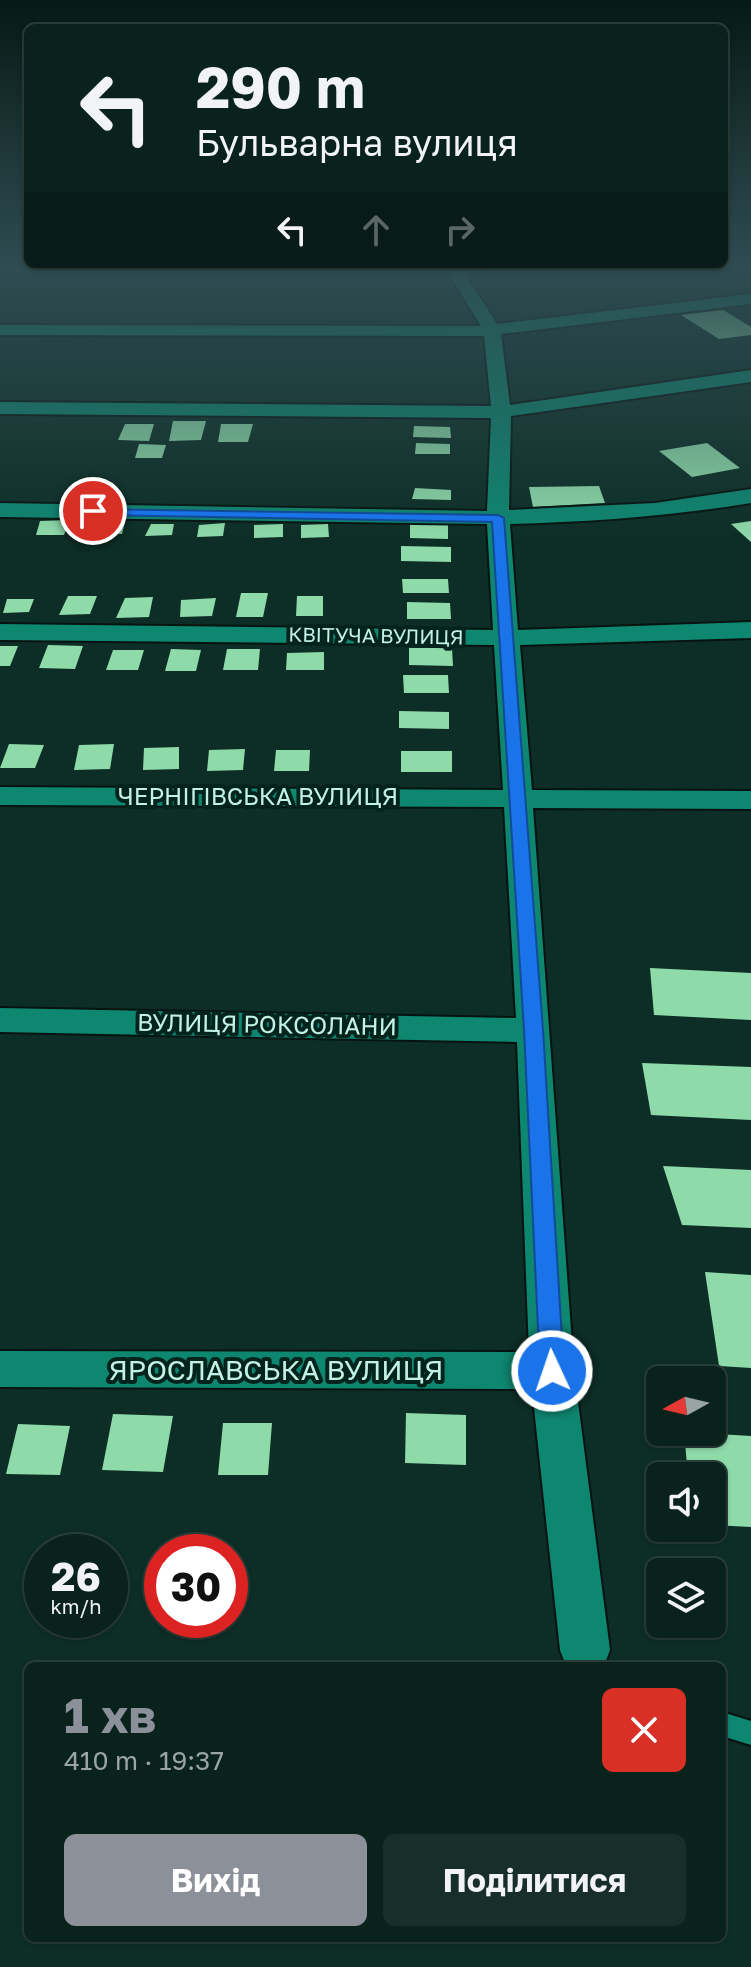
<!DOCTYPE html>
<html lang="uk">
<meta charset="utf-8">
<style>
:root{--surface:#0a221c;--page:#182f29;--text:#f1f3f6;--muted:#99a4a3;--line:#2a3f3b;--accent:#8c9099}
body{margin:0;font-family:"Golos Text",sans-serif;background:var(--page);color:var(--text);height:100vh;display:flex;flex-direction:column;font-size:30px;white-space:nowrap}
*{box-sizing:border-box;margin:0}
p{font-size:26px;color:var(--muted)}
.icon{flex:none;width:44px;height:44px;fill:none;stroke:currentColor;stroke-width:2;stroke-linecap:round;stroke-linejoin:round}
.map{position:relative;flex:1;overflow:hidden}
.drawer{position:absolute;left:24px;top:1662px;width:702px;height:280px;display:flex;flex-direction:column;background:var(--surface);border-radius:12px;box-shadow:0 2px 6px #0004,0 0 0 2px var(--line)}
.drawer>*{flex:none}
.top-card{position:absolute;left:24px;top:24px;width:704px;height:244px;border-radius:12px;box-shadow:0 2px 6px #0004,0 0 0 2px var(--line);background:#0a221c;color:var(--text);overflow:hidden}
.needle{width:52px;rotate:262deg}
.buttons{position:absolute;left:646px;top:1366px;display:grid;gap:16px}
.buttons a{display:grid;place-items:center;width:80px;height:80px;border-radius:12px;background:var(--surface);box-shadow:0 2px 6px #0004,0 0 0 2px var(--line);font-size:40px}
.speed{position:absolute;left:24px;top:1534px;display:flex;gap:16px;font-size:40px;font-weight:700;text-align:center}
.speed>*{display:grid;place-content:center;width:104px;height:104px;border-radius:50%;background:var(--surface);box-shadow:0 2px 6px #0004,0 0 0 2px var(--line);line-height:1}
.speed small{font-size:20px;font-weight:400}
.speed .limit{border:12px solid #d22;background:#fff;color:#111}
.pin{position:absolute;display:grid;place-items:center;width:68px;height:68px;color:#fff;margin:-34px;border:4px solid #fff;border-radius:50%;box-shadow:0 2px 8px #0007}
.me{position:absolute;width:88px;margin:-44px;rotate:357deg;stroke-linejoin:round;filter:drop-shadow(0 0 6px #0008)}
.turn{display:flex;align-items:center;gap:28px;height:168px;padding:0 40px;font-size:36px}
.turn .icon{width:104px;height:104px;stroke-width:2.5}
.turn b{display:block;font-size:56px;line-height:68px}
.lanes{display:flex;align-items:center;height:76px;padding:0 40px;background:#0003;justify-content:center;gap:40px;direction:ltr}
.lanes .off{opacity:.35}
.round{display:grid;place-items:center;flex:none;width:84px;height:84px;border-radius:12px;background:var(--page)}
.headline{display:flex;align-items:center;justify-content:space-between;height:136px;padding:0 40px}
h1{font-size:48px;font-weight:700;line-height:60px;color:var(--accent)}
.cta{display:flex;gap:16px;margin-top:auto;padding:16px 40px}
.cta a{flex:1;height:92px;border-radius:12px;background:var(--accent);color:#fff;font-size:32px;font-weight:700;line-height:92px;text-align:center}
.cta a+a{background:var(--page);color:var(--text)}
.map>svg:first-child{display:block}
.building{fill:#8edaa9}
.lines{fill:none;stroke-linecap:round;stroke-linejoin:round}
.lane-casing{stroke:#061310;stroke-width:4}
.street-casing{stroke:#061310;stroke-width:4}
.lane{fill:#0e8771;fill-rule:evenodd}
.street{fill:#0e8771;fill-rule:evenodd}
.route{fill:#1a73e8;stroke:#114b97;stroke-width:2}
.labels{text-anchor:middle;stroke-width:8;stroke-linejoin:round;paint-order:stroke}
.far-street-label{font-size:20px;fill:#c3f1e4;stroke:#03241d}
.street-label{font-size:24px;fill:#c3f1e4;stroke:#03241d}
.near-street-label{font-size:28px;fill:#c3f1e4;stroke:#03241d}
</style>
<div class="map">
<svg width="751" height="1967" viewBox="0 0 751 1967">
<rect width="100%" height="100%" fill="#0d2e26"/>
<!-- building -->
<path class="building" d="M723,310l28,17v8l-32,4 -38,-24z
M173,421h33l-5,19 -32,1z
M125,424h29l-5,17 -31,-1z
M221,424h32l-5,18h-30z
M414,426l36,1 1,11 -38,-1z
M416,443l34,1v10h-35z
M707,443l33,25 -48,9 -33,-26z
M139,444l27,1 -4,13h-27z
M599,486l6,17 -72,4 -4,-20z
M415,488l36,2v10l-39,-1z
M70,520l-6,15h-28l4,-14z
M751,521v21l-20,-18z
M97,522h28l-3,12h-29z
M225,523l-2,13 -26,1 2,-12z
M410,523l38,1v15l-38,-1z
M151,524h23l-2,11 -27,1z
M283,524v13l-29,1v-13z
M328,524l1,13 -28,1v-13z
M401,546l50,1v15l-50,-1z
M402,579h46l1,14h-46z
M241,593h27l-5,24h-27z
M68,596h29l-7,18 -31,1z
M297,596h26v20h-27z
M153,597l-4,20 -33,1 9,-20z
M216,598l-4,18 -32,1 1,-17z
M7,599h27l-5,13 -26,1z
M407,602l43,1 1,16h-44z
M48,645l35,1 -8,23 -36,-1z
M0,646h18l-8,20h-10z
M409,648h43l1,18 -44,-1z
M171,649l30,1 -5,21h-31z
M227,649h33l-2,21h-35z
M113,650h31l-6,20h-32z
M324,652v18h-38l1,-17z
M403,675h45l1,18h-45z
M399,711l50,1v17l-50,-1z
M9,744l35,1 -9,23h-35z
M114,744l-4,25 -36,1 5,-25z
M179,747v22l-36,1 1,-22z
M245,749l-2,21 -36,1 2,-21z
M276,750h34l-1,21h-35z
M401,751h51v21h-51z
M650,968l101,5v47l-97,-5z
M642,1063l109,4v53l-100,-5z
M663,1166l88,4v58l-69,-3z
M705,1272l46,3v93l-32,-2z
M406,1413l60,2v50l-61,-2z
M113,1414l60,2 -10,56 -61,-2z
M223,1423h49l-4,52h-50z
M18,1424l52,2 -10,49 -54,-1z
M684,1432l67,4v91l-39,-2v-49h-24z"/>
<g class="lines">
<!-- lane casing -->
<g class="lane-casing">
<path id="lane" d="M722,1712l29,9v24l-29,-9z"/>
</g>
<!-- street casing -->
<g class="street-casing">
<path id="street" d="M0,266h492l-8,5 -20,1 33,52 254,-30v10l-250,30 9,71 241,-35v12l-240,34 -2,94 146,-7 96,-14v14c-80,13 -160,19 -241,21l8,106 233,-8v16l-231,7 12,145 219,1v18l-218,-1 41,563 36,279 -6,16h-38l-6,-16 -28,-261 -532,-2v-36l529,1 -12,-310 -517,-10v-24l516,10 -12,-211 -504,-2v-18l503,3 -9,-145 -494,-5v-16l493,6 -6,-106 -487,-7v-14l487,8 4,-93 -491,-4v-12l491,4 -7,-70 -484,-1v-10l481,1 -33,-54 -448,1z"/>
</g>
<!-- lane -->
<use href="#lane" class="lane"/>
<!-- street -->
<use href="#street" class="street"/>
</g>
<!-- sky -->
<linearGradient id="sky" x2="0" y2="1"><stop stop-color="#071915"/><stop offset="0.49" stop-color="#2f4c52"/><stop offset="1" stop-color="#2f4c52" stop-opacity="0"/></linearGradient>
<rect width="751" height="541" fill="url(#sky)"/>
<!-- route -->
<path class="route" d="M89,509l409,6 6,3 39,512 21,341 -4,7 -8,3 -8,-3 -4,-7 -16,-341 -32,-508 -399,-7 -6,-4z"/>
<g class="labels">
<!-- far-street labels -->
<g class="far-street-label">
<text transform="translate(376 636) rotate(1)" y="7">КВІТУЧА ВУЛИЦЯ</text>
</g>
<!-- street labels -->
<g class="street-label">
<text x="258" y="805">ЧЕРНІГІВСЬКА ВУЛИЦЯ</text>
<text transform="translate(267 1025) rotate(1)" y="8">ВУЛИЦЯ РОКСОЛАНИ</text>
</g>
<!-- near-street labels -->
<g class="near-street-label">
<text x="276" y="1380">ЯРОСЛАВСЬКА ВУЛИЦЯ</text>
</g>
</g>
</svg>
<div class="buttons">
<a><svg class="needle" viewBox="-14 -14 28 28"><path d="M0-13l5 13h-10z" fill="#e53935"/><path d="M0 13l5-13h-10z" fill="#99a4a3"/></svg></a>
<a><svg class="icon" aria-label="sound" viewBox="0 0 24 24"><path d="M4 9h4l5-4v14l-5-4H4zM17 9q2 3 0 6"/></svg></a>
<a><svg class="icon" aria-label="layers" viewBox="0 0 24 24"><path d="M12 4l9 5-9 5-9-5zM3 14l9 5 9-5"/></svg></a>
</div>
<div class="speed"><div>26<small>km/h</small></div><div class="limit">30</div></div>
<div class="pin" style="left:93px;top:511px;background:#d93025"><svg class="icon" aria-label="arrive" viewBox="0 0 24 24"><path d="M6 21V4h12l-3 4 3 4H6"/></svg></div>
<svg class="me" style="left:552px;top:1371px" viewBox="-20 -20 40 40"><circle r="17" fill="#1a73e8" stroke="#fff" stroke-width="3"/><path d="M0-11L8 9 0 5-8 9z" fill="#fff"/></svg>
<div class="top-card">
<div class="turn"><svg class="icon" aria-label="left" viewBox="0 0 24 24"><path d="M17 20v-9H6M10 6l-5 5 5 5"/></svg><div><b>290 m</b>Бульварна вулиця</div></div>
<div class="lanes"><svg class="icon" aria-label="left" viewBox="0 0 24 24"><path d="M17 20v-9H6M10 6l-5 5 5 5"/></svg><svg class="icon off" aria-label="ahead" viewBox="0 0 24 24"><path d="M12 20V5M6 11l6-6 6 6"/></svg><svg class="icon off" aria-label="right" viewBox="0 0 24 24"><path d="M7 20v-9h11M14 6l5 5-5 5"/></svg></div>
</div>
<section class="drawer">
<div class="headline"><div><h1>1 хв</h1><p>410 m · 19:37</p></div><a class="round" style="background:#d93025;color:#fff"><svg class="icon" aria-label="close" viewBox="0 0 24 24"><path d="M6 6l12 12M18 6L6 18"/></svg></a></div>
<div class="cta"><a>Вихід</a><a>Поділитися</a></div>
</section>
</div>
